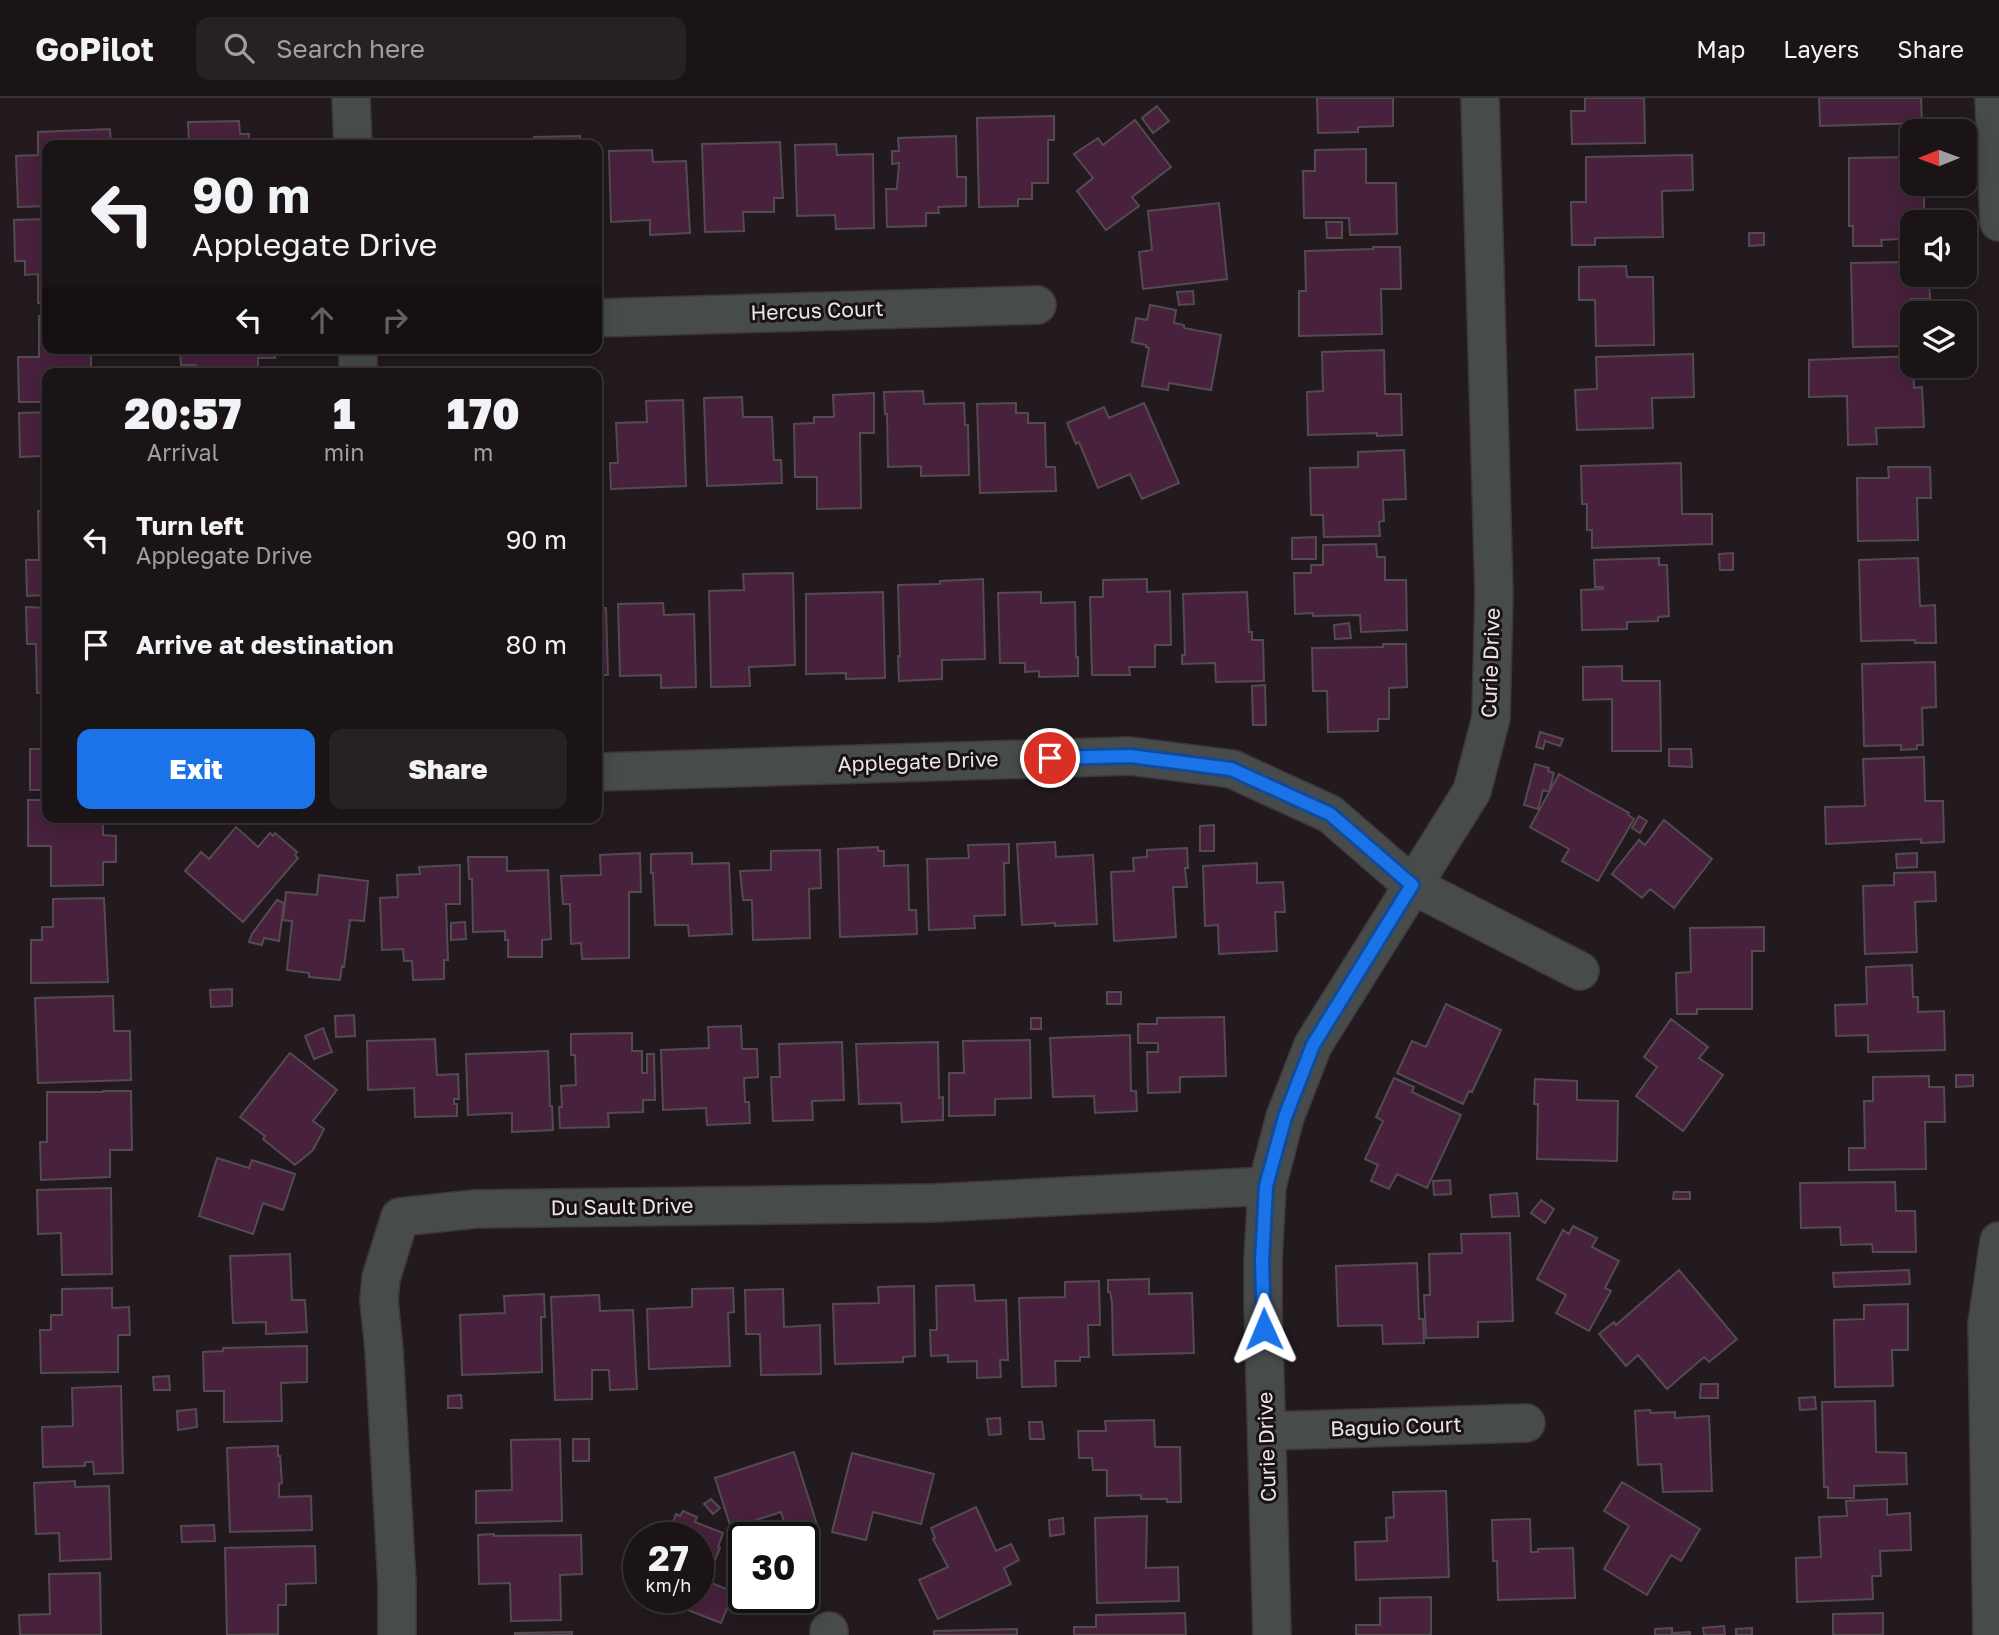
<!DOCTYPE html>
<style>
:root{--surface:#1a1417;--page:#272124;--text:#f1f3f6;--muted:#9f9ea1;--line:#383336;--accent:#1a73e8}
body{margin:0;font-family:"Golos Text",sans-serif;background:var(--page);color:var(--text);height:100vh;display:flex;flex-direction:column;font-size:26px;white-space:nowrap}
*{box-sizing:border-box;margin:0}
p{font-size:23px;color:var(--muted)}
.icon{flex:none;width:38px;height:38px;fill:none;stroke:currentColor;stroke-width:2;stroke-linecap:round;stroke-linejoin:round}
.map{position:relative;flex:1;overflow:hidden}
.sheet{position:absolute;left:42px;top:270px;width:560px;height:455px;display:flex;flex-direction:column;background:var(--surface);border-radius:14px;box-shadow:0 4px 18px #0003,0 0 0 2px var(--line)}
.sheet>*{flex:none}
.hud{position:absolute;left:42px;top:42px;width:560px;height:214px;border-radius:14px;box-shadow:0 4px 18px #0003,0 0 0 2px var(--line);background:#1a1417;color:var(--text);overflow:hidden}
.needle{width:46px;rotate:269deg}
.controls{position:absolute;left:1900px;top:21px;display:grid;gap:14px}
.controls a{display:grid;place-items:center;width:77px;height:77px;border-radius:14px;background:var(--surface);box-shadow:0 4px 18px #0003,0 0 0 2px var(--line);font-size:35px}
.speed{position:absolute;left:623px;top:1424px;display:flex;gap:14px;font-size:35px;font-weight:700;text-align:center}
.speed>*{display:grid;place-content:center;width:91px;height:91px;border-radius:50%;background:var(--surface);box-shadow:0 4px 18px #0003,0 0 0 2px var(--line);line-height:1}
.speed small{font-size:18px;font-weight:400}
.speed .limit{border:4px solid #111;border-radius:10px;background:#fff;color:#111}
.pin{position:absolute;display:grid;place-items:center;width:60px;height:60px;color:#fff;margin:-30px;border:4px solid #fff;border-radius:50%;box-shadow:0 2px 7px #0007}
.me{position:absolute;width:77px;margin:-38px;rotate:359deg;stroke-linejoin:round;filter:drop-shadow(0 0 5px #0008)}
.turn{display:flex;align-items:center;gap:24px;height:147px;padding:0 35px;font-size:32px}
.turn .icon{width:91px;height:91px;stroke-width:2.5}
.turn b{display:block;font-size:49px;line-height:60px}
.lanes{display:flex;align-items:center;height:66px;padding:0 35px;background:#0003;justify-content:center;gap:35px;direction:ltr}
.lanes .off{opacity:.35}
.eta{display:flex;justify-content:space-evenly;align-items:center;height:119px;text-align:center}
.eta b{font-size:42px;font-weight:800;line-height:49px}
.button{display:flex;gap:14px;margin-top:auto;padding:14px 35px}
.button a{flex:1;height:80px;border-radius:14px;background:var(--accent);color:#fff;font-size:28px;font-weight:800;line-height:80px;text-align:center}
.button a+a{background:var(--page);color:var(--text)}
ul{padding:0;list-style:none}
li{display:flex;align-items:center;gap:21px;height:105px;padding:0 35px}
li div{flex:1}
li b{display:block;font-size:26px}
li em{font-style:normal}
header{display:flex;align-items:center;gap:42px;box-sizing:border-box;height:98px;padding:0 35px;background:var(--surface);border-bottom:2px solid var(--line)}
header strong{font-size:33px}
nav{display:flex;gap:38px;margin-inline-start:auto;font-size:24px}
.search{width:490px;height:63px;background:var(--page);display:flex;align-items:center;gap:18px;box-sizing:border-box;padding:0 24px;border-radius:14px;color:var(--muted);font-size:26px}
.map>svg:first-child{display:block}
.building{fill:#48213d;stroke:#544b51;stroke-width:2}
.lines{fill:none;stroke-linecap:round;stroke-linejoin:round}
.minor-casing{stroke:#3e363b;stroke-width:40}
.minor{stroke:#474c4b;stroke-width:37}
.route-casing{stroke:#114b97;stroke-width:18}
.route{stroke:#1a73e8;stroke-width:12}
.labels{text-anchor:middle;stroke-width:6;stroke-linejoin:round;paint-order:stroke}
.street-label{font-size:21px;fill:#eae5e8;stroke:#191116}
</style>
<header>
<strong>GoPilot</strong>
<div class="search"><svg class="icon" aria-label="search" viewBox="0 0 24 24"><circle cx="10" cy="10" r="6"/><path d="M15 15l6 6"/></svg>Search here</div>
<nav><a>Map</a><a>Layers</a><a>Share</a></nav>
</header>
<div class="map">
<svg width="1999" height="1537" viewBox="0 0 1999 1537">
<rect width="100%" height="100%" fill="#221a1f"/>
<!-- building -->
<path class="building" d="M1317,0h76v28l-35,1v5l-40,1z
M1585,0h59l1,45 -73,1 -1,-33h14z
M1819,0h102l1,25 -102,3z
M1157,8l12,15 -16,12 -11,-15z
M1054,18v24h-6v43h-16v16h-14v7l-39,1 -2,-89z
M1135,22l36,47 -39,30 7,9 -33,24 -29,-39 16,-13 -19,-24 24,-16 5,7z
M239,23l1,13h9l-1,11h-71h12l-1,-23z
M110,31l1,16h-64v61l-29,1 -2,-51 22,-1v-23z
M580,38v9h-46v-8z
M956,38l1,41h9v29l-28,1 1,6h-13v13l-39,1 -1,-38h11l2,-26 -7,1v-13h7l-1,-13z
M780,44l3,56h-9v14h-31l1,19 -39,1 -3,-88z
M836,46l1,11 36,-1 1,74 -38,1 -1,-14 -38,1 -2,-71z
M1366,51v34h30l1,51 -47,1 -1,-17h-45l-1,-47h12v-21z
M652,52l1,12 33,-1 4,72 -40,2v-15l-39,2 -2,-71z
M1692,57l1,35 -31,1 1,46 -68,1v7h-23l-1,-43h15v-45z
M1908,59v35h16v30h-11v20h-14v-3l-18,1 1,6h-29v-20h-4v-68z
M1219,105l8,76 -84,10 -4,-37 13,-2 -4,-39z
M47,121v84h-9v-29l-13,1v-14h-10l-1,-41z
M1326,124h16v16h-15z
M1749,135h15v12l-15,1z
M1373,149h27l1,42h-20l1,45 -83,2v-45h7l-1,-40 68,-2z
M1905,161h8v16h16l1,24h-19l1,47 -59,1 -2,-84 54,-1z
M1626,168l1,11h26l1,68 -58,1 -1,-46h-16v-33z
M1193,193l1,13 -15,1 -2,-13z
M1150,207l26,5 -2,13 10,2v3l37,7 -10,55 -42,-7 -1,7 -26,-4 7,-38 -3,-1v-2l-14,-3 4,-24 11,2z
M39,218h8v32h44v25h-44v29h-28l-1,-45h21z
M180,250h95v10h-17v15h-61l-1,-8h-15z
M1384,252l1,44h16l1,41 -25,1v-3l-69,2 -1,-43 16,-1 -1,-39z
M1693,256l1,43 -42,1 1,30 -76,2 -2,-40 22,-1 -1,-32z
M1913,258l1,32 8,-1 2,40 -48,1 1,16 -29,1 -1,-49 -38,1v-37z
M923,293l1,13 40,-1 1,22h3l1,50 -48,1v-10l-33,1 -1,-53h-2l-1,-22z
M874,295v40h-14l1,75 -44,1v-32h-22l-1,-53 20,-1v-6h20l-1,-22z
M742,299l1,20h29l2,43h7l1,23 -75,3 -3,-88z
M683,302l3,86 -75,3 -1,-26h8l-2,-40 31,-1 -1,-21z
M1016,305v10h12v10h17l1,44h9l1,24 -76,2 -3,-89z
M1144,305l35,80 -37,16 -12,-25 -32,14 -19,-46 -3,2 -9,-21 37,-16 5,11z
M47,314v86h-4l-1,-42 -22,1 -1,-44z
M1404,352l2,49 -23,1 1,21 -5,1 1,14 -56,1 -1,-22h-12l-1,-47 48,-1v-15z
M1681,365l1,51h30v30l-120,4v-18h-5v-26h-5l-1,-38z
M1888,369h42l1,31h-14l1,42 -60,1 -1,-63h32z
M38,413h9v84l-20,1 -1,-36h13z
M1316,439v22h-24v-21z
M1376,446l1,13h8v23h21l1,50 -46,2 -1,-17 -47,1v-3l-18,1 -1,-41h17v-8h12v-20z
M1733,455v17h-13l-1,-16z
M1659,460v7h8l2,51 -11,1v4l-31,1v7l-45,1 -1,-40 22,-1v-2h-8l-1,-27z
M1918,460l2,48 15,-1 1,38h-21v-3l-54,1 -2,-81z
M793,475l2,92 -46,2 1,19 -39,1 -2,-96 35,-1 -1,-16z
M983,481l2,80 -43,1v19l-43,2 -1,-25h2l-2,-71 42,-1v-3z
M1147,481v13l23,-1 1,54h-16v22h-26l1,8h-38l-2,-78h13v-17z
M883,494l2,86 -39,1v-6l-40,1v-80z
M1041,494v11l34,-1 1,55h2v19l-39,1v-6l-14,1v-9h-25l-2,-70z
M1247,494l2,40h3v8h11l1,41 -48,1 -1,-19 -33,1v-9h3l-2,-61z
M663,505l1,12 30,-1 2,73 -35,1v-13l-41,1 -2,-72z
M26,509l21,1v84l-10,1 -1,-49h-9z
M597,510h9l2,67h-11z
M1349,525l2,15 -16,1 -1,-14z
M1383,546h23l1,43 -18,1v31h-11v12l-50,1 -1,-41h-14l-1,-43 71,-1z
M1935,564l1,45 -14,1 1,37h-6v4l-16,1v-5l-37,1 -2,-82z
M1622,568v15h38l1,70h-49v-52l-29,1v-33z
M1265,587l1,40h-13l-1,-39z
M1540,634l23,7 -3,7 -15,-5 -2,8 -7,-2z
M30,651h17v41h-17z
M1669,651h22l1,18 -23,-1z
M1924,659l1,44h18l1,41 -23,1v-4l-95,5 -1,-37 40,-1 -2,-47z
M1535,666l14,4 -1,3 6,2 -5,19 -6,-2 -5,19 -14,-4z
M1559,676l70,39 -1,2 6,4 -36,62 -36,-20 7,-12 -39,-22z
M28,702h19v17h56v18l13,1v26h-13v23l-52,1v-40h-23z
M1639,718l8,5 -7,12 -8,-5z
M1664,722l48,39 -38,49 -24,-19 -8,9 -30,-24 27,-34 6,5z
M1214,727v26h-14v-25z
M236,729l22,20 12,-14 3,3 2,-3 22,19 -2,3 3,3 -55,64 -58,-51 16,-19 8,7z
M1055,744l1,15 37,-2 4,69 -42,2v-3l-33,2 -5,-81z
M1009,746v19h-5l1,52 -31,1 1,12 -46,2 -2,-71 42,-1 -1,-13z
M878,749v4h6v15l24,-1 1,45h7l1,24 -77,3 -2,-88z
M1187,750l1,20h-3l2,19h-14l3,50 -62,4 -3,-69 23,-1 -1,-13 14,-1v-7z
M820,752l1,38 -12,1 1,49 -57,2 -1,-40h-9l-3,-29 31,-1v-19z
M640,755l1,39h-12v66l-47,1 -1,-16 -10,1 -1,-40h-7l-2,-28 40,-1 -1,-20z
M692,755v11l37,-1 3,71 -43,2 -1,-11h-33l-2,-52h-2v-19z
M1917,755v14l-20,1 -1,-14z
M468,759h39v14l41,-1 3,69 -9,1v17h-34v-17h-3v-9l-32,1 -1,-53h-3z
M1257,765v20l26,-1 2,30h-10l2,39 -58,3 -1,-29 -13,1 -2,-60z
M460,767v39h-14l2,56h-4v19l-31,1 -1,-19h-8l-1,-12 -21,1 -2,-52 18,-1 -1,-22 23,-1 -1,-7z
M1935,774l1,29 -21,1 2,50 -52,2 -2,-68 31,-1v-12z
M319,777l49,6 -4,40 -14,-1 -6,47 -2,-1 -2,14 -31,-3v-4l-22,-3 5,-49 -9,-1 3,-28 31,3z
M104,800l4,84 -77,1v-43h11v-13h11v-28z
M277,802l7,3 -5,38 -15,-3 -2,7 -13,-3 3,-8z
M465,824l1,17 -15,1v-17z
M1764,829v24h-12v58h-55v5h-20l-1,-41 15,-1 -1,-44z
M1912,867l1,32h5v15l26,-1 1,39 -77,2v-17l-32,1 -1,-31 32,-1 -1,-37z
M232,891v17l-21,1 -1,-17z
M1107,894h14v12h-14z
M113,898l1,35h16l1,49 -93,3 -3,-85z
M1446,906l55,26 -29,62 -3,-1 -6,13 -66,-31 15,-32 14,6z
M354,917l1,21 -19,1 -1,-21z
M1224,919l2,59 -46,1v15l-32,1 -1,-41h11v-9h-20v-19h19v-6z
M1031,920h10v11h-10z
M1671,921l37,28 -9,11 24,17 -40,56 -47,-35 21,-29 -13,-10z
M741,928l1,23h15l1,28 -14,1 1,24h4l1,21 -43,2 -1,-17 -43,2 -2,-60 48,-2 -1,-21z
M323,930l9,24 -18,7 -9,-23z
M632,935v18h10v22h5v-19h7l1,46h-12v12l-35,1 1,14 -49,1 -1,-21h3l-1,-21 15,-1 -1,-30h-4v-21z
M1130,937l1,56h5l1,20 -42,2 -1,-17 -41,1 -3,-59z
M435,941l2,36 21,-1 1,25h-5v5h3v12l-42,1 -1,-29 -46,2 -1,-49z
M1030,942l1,58 -36,1v16l-46,1v-43h15l-1,-32z
M842,944l2,58 -32,1 1,19 -40,1 -2,-44h9l-1,-33z
M938,944l1,56 4,-1v23l-41,2 -1,-19 -42,1 -3,-60z
M548,953l2,55h2l1,24 -41,2v-19l-44,2 -2,-61z
M290,955l47,37 -24,31 11,8 -11,21 -18,15 -32,-26 2,-3 -25,-19z
M1956,977h17v11l-17,1z
M1929,978v11h15l1,35h-20l1,47 -77,1v-22h16l-1,-47h9v-24z
M1394,980l20,9 -2,5 49,23 -34,73 -30,-14 -8,15 -18,-8 7,-16 -13,-6 18,-38 -7,-4z
M1535,981l42,2v19l41,1 -1,60 -80,-2 1,-55h-4z
M103,993h28l1,59h-22v27l-69,3 -1,-38h7v-50h56z
M217,1060l32,10 3,-8 43,14 -12,36 -20,-7 -10,31 -54,-18z
M1450,1082l1,14 -17,1 -1,-14z
M1895,1084l1,29h19l1,41h-43l-1,-8 -31,1 -1,-18 -39,1 -1,-45z
M111,1090l1,86 -50,1 -1,-42 -23,1 -1,-44z
M1674,1094h16v7h-17z
M1517,1095l2,23 -27,1 -2,-22z
M1541,1102l13,9 -9,14 -14,-10z
M1573,1128l24,12 -5,9 27,14 -14,27 6,3 -22,40 -33,-18 10,-18 -29,-16 26,-49 6,4z
M1510,1135l3,88 -35,1v15l-52,1 -2,-43h6l-1,-41 33,-1 -1,-19z
M290,1156l2,46h13l2,32 -41,2v-12l-33,1 -3,-67z
M1417,1165l2,56h4l1,24 -41,1 -1,-19 -44,1 -2,-60z
M1679,1172l58,69 -28,23 -5,-5 -37,32 -29,-34 -12,11 -27,-32 15,-12 2,3z
M1909,1172l1,14 -76,3 -1,-14z
M1149,1181v15l43,-1 2,60 -81,2 -1,-53 -2,-10h-2v-12z
M1099,1183l1,44h-12l1,32h-9v4h-25l1,25 -34,1 -3,-89 46,-1v-15z
M974,1187l1,16 31,-1 2,60h-8l1,17 -24,1v-17l-29,1v-7l-17,1 -1,-26h7l-1,-44z
M914,1188l1,70 -12,1v5l-68,2 -2,-60 46,-1 -1,-16z
M112,1190v20l17,-1 1,28h-12v37l-77,1 -1,-43h11v-15h11v-26z
M733,1190l1,24 -6,1 2,53 -81,3 -2,-60 45,-2v-18z
M783,1191l1,38 36,-2 1,49 -60,1 -1,-41h-14l-1,-44z
M544,1196l1,23h-4l1,55 -80,3 -2,-60 45,-2 -1,-17z
M599,1197l1,16 33,-1 4,79 -27,1 -1,-20h-17v29l-37,1 -4,-103z
M1908,1206v46h-16l1,36 -58,1 -1,-67 30,-1v-14z
M307,1248v36l-26,1 1,38 -58,1v-31h-20l-1,-39 20,-1v-3z
M169,1278l1,14h-16l-1,-13z
M1701,1286h17v14h-18z
M121,1288l2,87 -29,1 -1,-12h-8v4l-42,1 -1,-40 31,-1 -1,-38z
M461,1297l1,13h-14v-12z
M1815,1299l1,12 -16,1 -1,-12z
M1875,1303l1,51 30,1 1,31 -53,2v12h-26v-11h-4l-2,-85z
M196,1311l1,18 -19,3 -1,-19z
M1650,1312l1,3 24,-1v6l34,-2 3,75 -49,1 -2,-28 -23,1 -3,-54z
M1000,1320l1,16 -12,1 -2,-16z
M1154,1322l1,27h25l1,55h-14v-3h-26v-4l-34,1v-26h-14l-1,-12h-13l-1,-27h28l-1,-10z
M1029,1324h13l2,17h-14z
M560,1341l2,82 -86,2v-32l36,-1 -1,-50z
M573,1341h16v22h-16z
M278,1348v10h2l2,27 -3,1v13l32,-1 1,34 -82,2 -3,-84z
M794,1354l25,79 -23,7h-7l-8,-26 -50,16 -16,-50z
M852,1355l82,21 -13,50 -48,-12 -7,28 -34,-8z
M75,1383v6l34,-1 2,73 -51,2 -1,-28 -23,1 -2,-51z
M1622,1384l78,47 -19,32 -10,-6 -24,40 -43,-26 25,-43 -25,-15z
M1446,1393l3,86 -93,3 -1,-38 32,-1 -1,-23 8,-1 -1,-25z
M711,1401l9,9 -7,6 -9,-10z
M1887,1401v16l23,-2 1,37 -31,1 1,25h-9l1,23 -76,3 -1,-44 25,-1 -2,-40 28,-1 -1,-15z
M976,1409l20,44 15,-7 8,16 -15,8 7,16 -73,35 -19,-39 29,-13 -15,-28 2,-1 -4,-10z
M683,1413l14,6 -2,5 28,11 -5,14 2,1 -9,22 -3,-1 -4,11 30,12 -13,31 -64,-25h41v-60h-31l9,-24 4,2z
M1147,1418l-1,52 32,-1 1,34 -82,2 -2,-85z
M1063,1420l1,16 -14,2 -1,-16z
M1530,1421l1,33h7v-3l35,-1 2,50 -77,2 -1,-39h-4l-1,-41z
M214,1427l1,16 -33,1 -1,-16z
M494,1436v2l87,-1 1,39 -22,1 1,45 -50,1 -1,-38 -31,1 -1,-49z
M315,1448l1,37 -30,1v21h-8v29l-51,1 -2,-87z
M100,1475l1,62h-81l-1,-20 31,-1 -1,-40z
M1431,1499v38h-75v-10h24v-27z
M1185,1515l1,22h-112v-8h22v-12z
M1883,1515v22h-50v-21z
M1724,1528l1,9h-21l-1,-7z
M1672,1530v5l18,-1v3h-35v-6z
M1752,1530v7h-16v-6z
M1017,1531v6h-83v-4z
M572,1534v3h-57v-2z"/>
<g class="lines">
<!-- minor casing -->
<g class="minor-casing">
<path id="minor" d="M351,0l2,47
M1994,0l5,124
M597,220l440,-13
M358,250v25
M597,674l533,-16 102,13 98,45 82,71 168,86
M1267,1333l259,-8
M829,1533v4
M397,1537v-51l-13,-234 -5,-50 2,-22 19,-61 75,-8 458,-6 334,-17
M1272,1537l-9,-331v-43l4,-75 18,-69 28,-72 159,-254 19,-73 3,-125 -14,-495
M1992,1537l-5,-311 12,-83"/>
</g>
<!-- minor -->
<use href="#minor" class="minor"/>
</g>
<g class="lines">
<!-- route casing -->
<g class="route-casing">
<path id="route" d="M1050,660l80,-2 101,13 99,45 82,71 -99,160 -28,72 -19,69 -4,75 2,68"/>
</g>
<!-- route -->
<use href="#route" class="route"/>
</g>
<g class="labels">
<!-- street labels -->
<g class="street-label">
<text transform="translate(817 213) rotate(-2)" y="7">Hercus Court</text>
<text transform="translate(1491 565) rotate(-88)" y="7">Curie Drive</text>
<text transform="translate(918 664) rotate(-2)" y="7">Applegate Drive</text>
<text transform="translate(622 1109) rotate(-1)" y="7">Du Sault Drive</text>
<text transform="translate(1396 1329) rotate(-2)" y="7">Baguio Court</text>
<text transform="translate(1267 1349) rotate(-92)" y="7">Curie Drive</text>
</g>
</g>
</svg>
<div class="controls">
<a><svg class="needle" viewBox="-14 -14 28 28"><path d="M0-13l5 13h-10z" fill="#e53935"/><path d="M0 13l5-13h-10z" fill="#9f9ea1"/></svg></a>
<a><svg class="icon" aria-label="sound" viewBox="0 0 24 24"><path d="M4 9h4l5-4v14l-5-4H4zM17 9q2 3 0 6"/></svg></a>
<a><svg class="icon" aria-label="layers" viewBox="0 0 24 24"><path d="M12 4l9 5-9 5-9-5zM3 14l9 5 9-5"/></svg></a>
</div>
<div class="speed"><div>27<small>km/h</small></div><div class="limit">30</div></div>
<div class="pin" style="left:1050px;top:660px;background:#d93025"><svg class="icon" aria-label="arrive" viewBox="0 0 24 24"><path d="M6 21V4h12l-3 4 3 4H6"/></svg></div>
<svg class="me" style="left:1264px;top:1231px" viewBox="-20 -20 40 40"><path d="M0-17L14 15 0 8-14 15z" fill="#1a73e8" stroke="#fff" stroke-width="4"/></svg>
<div class="hud">
<div class="turn"><svg class="icon" aria-label="left" viewBox="0 0 24 24"><path d="M17 20v-9H6M10 6l-5 5 5 5"/></svg><div><b>90 m</b>Applegate Drive</div></div>
<div class="lanes"><svg class="icon" aria-label="left" viewBox="0 0 24 24"><path d="M17 20v-9H6M10 6l-5 5 5 5"/></svg><svg class="icon off" aria-label="ahead" viewBox="0 0 24 24"><path d="M12 20V5M6 11l6-6 6 6"/></svg><svg class="icon off" aria-label="right" viewBox="0 0 24 24"><path d="M7 20v-9h11M14 6l5 5-5 5"/></svg></div>
</div>
<section class="sheet">
<div class="eta">
<div><b>20:57</b><p>Arrival</p></div>
<div><b>1</b><p>min</p></div>
<div><b>170</b><p>m</p></div>
</div>
<ul>
<li><svg class="icon" aria-label="left" viewBox="0 0 24 24"><path d="M17 20v-9H6M10 6l-5 5 5 5"/></svg><div><b>Turn left</b><p>Applegate Drive</p></div><em>90 m</em></li>
<li><svg class="icon" aria-label="arrive" viewBox="0 0 24 24"><path d="M6 21V4h12l-3 4 3 4H6"/></svg><div><b>Arrive at destination</b></div><em>80 m</em></li>
</ul>
<div class="button"><a>Exit</a><a>Share</a></div>
</section>
</div>
